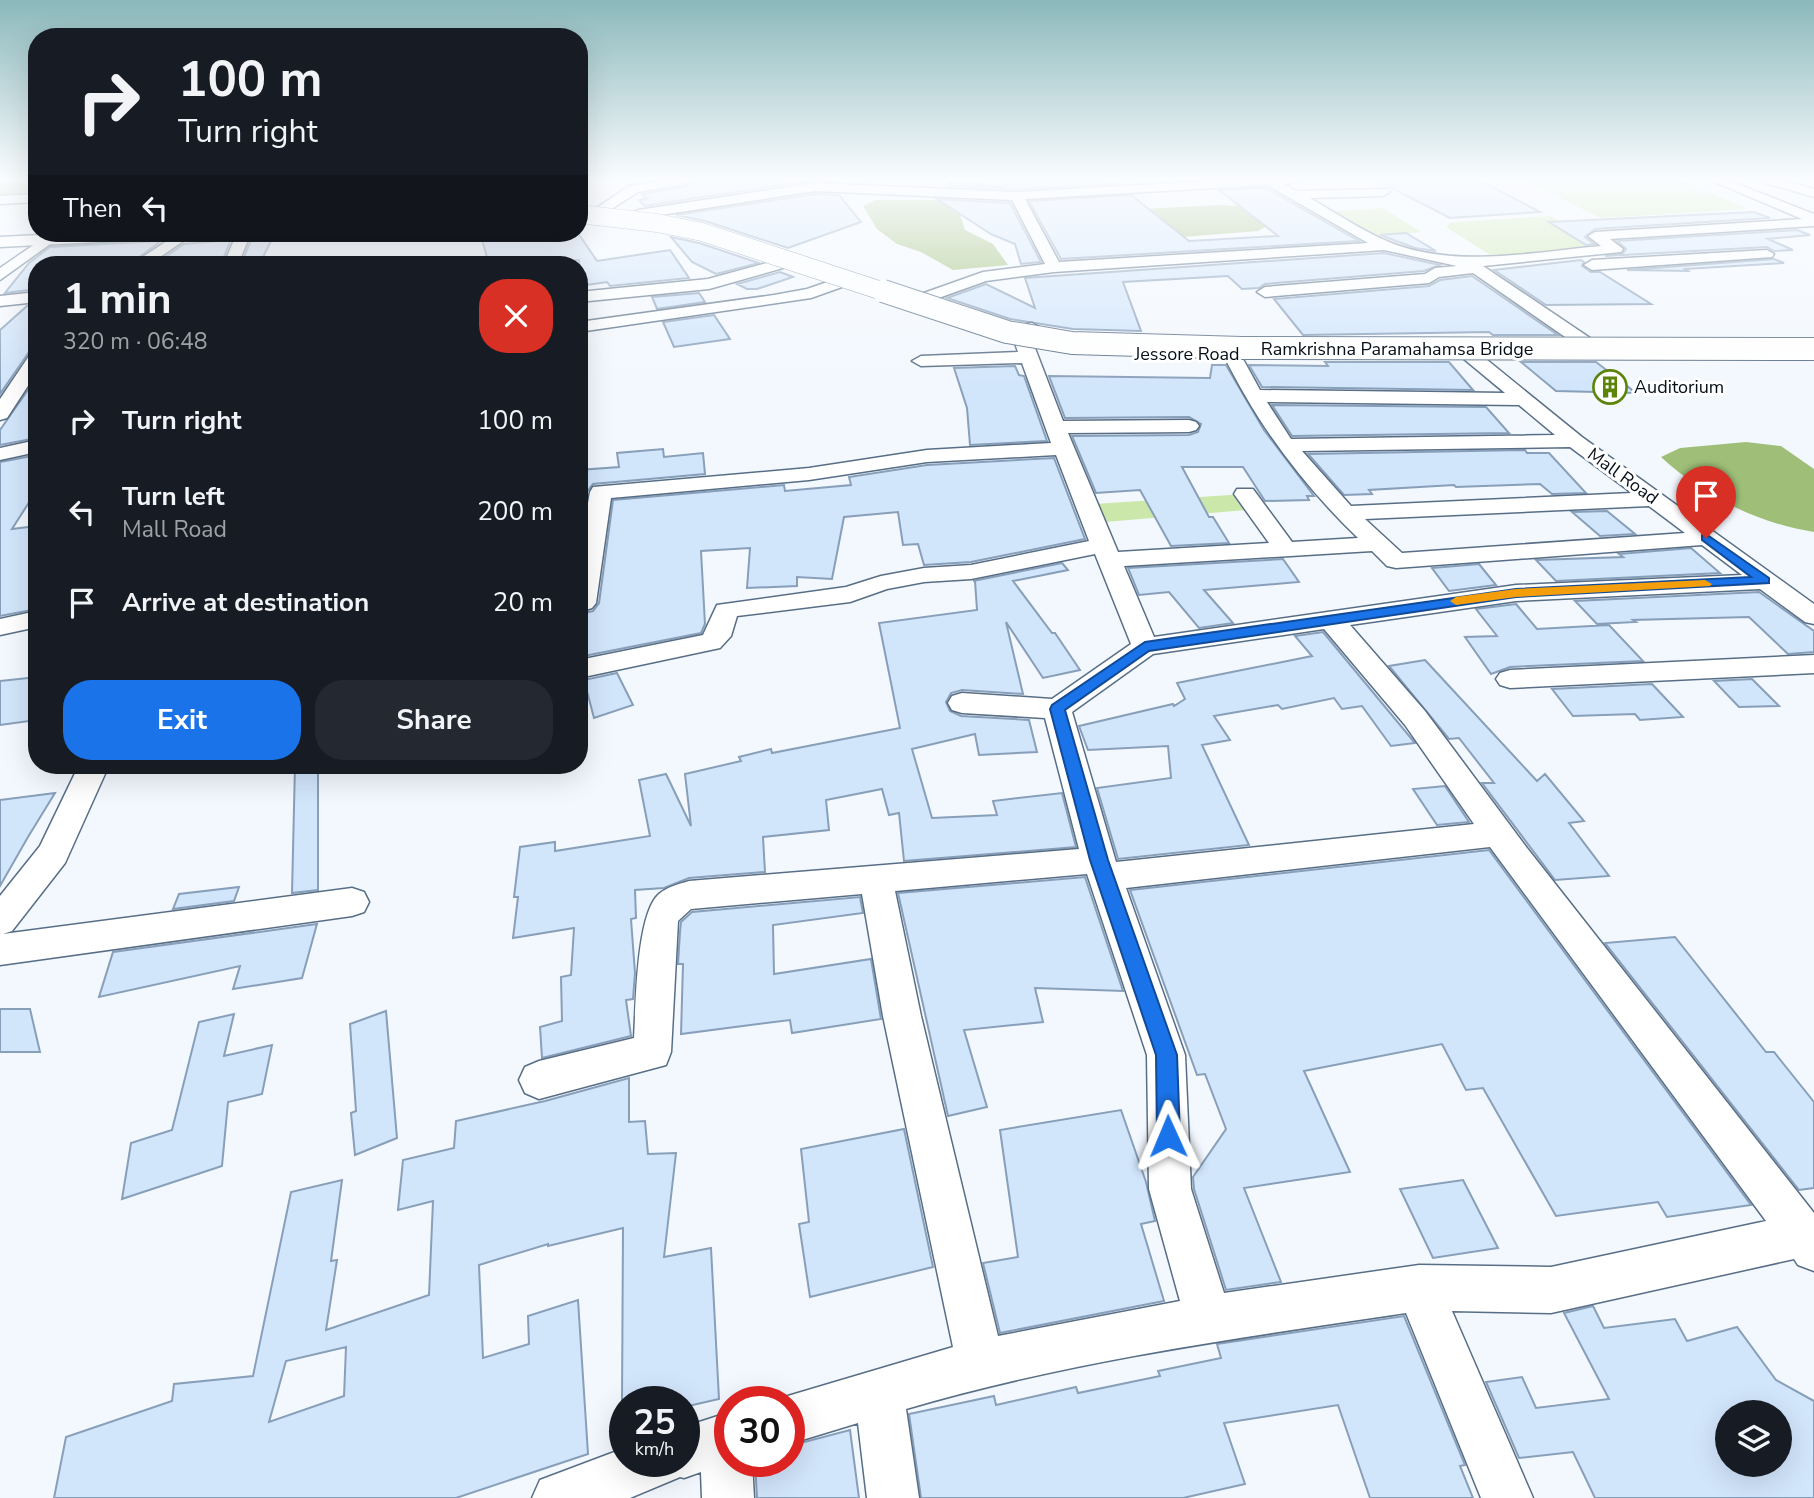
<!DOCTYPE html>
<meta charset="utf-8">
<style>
:root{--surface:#171b24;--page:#242831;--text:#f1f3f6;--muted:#9ea1a6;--accent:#1a73e8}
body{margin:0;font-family:"Nunito Sans",sans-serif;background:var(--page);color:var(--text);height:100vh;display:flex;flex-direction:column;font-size:26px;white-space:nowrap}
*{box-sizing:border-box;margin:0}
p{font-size:23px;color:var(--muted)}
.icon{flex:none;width:38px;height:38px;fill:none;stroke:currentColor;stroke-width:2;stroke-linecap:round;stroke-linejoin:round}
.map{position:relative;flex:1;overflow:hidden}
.drawer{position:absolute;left:28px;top:256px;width:560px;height:518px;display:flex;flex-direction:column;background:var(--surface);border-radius:28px;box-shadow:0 7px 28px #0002}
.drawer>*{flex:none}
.hud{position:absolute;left:28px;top:28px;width:560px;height:214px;border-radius:28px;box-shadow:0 7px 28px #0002;background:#171b24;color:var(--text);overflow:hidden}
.fabs{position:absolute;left:1715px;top:1400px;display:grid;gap:14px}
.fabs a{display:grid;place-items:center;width:77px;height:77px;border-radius:50%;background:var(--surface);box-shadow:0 7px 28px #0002;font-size:35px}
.speed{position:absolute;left:609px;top:1386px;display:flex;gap:14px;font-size:35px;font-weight:700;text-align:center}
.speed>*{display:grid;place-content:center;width:91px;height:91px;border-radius:50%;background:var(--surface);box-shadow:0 7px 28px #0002;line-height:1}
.speed small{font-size:18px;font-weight:400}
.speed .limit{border:10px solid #d22;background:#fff;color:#111}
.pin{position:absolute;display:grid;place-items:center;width:60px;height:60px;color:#fff;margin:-72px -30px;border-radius:50% 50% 50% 0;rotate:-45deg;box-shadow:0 0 7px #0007}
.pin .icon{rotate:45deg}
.me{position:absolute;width:77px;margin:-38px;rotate:359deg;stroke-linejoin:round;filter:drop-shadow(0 0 5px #0008)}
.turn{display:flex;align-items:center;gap:24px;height:147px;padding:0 35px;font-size:32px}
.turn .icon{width:91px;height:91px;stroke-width:2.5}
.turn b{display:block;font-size:49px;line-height:60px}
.then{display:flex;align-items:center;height:66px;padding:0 35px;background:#0003;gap:14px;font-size:26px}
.round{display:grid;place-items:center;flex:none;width:74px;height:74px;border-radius:28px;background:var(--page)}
.headline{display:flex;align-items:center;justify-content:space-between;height:119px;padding:0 35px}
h1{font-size:42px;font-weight:700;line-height:52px}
.primary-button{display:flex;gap:14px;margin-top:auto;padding:14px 35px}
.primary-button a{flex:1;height:80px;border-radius:28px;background:var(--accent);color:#fff;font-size:28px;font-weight:700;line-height:80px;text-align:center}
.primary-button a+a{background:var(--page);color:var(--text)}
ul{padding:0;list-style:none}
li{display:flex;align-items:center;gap:21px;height:91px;padding:0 35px}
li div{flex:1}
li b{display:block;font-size:26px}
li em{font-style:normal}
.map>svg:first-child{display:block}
.green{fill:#cbe7aa}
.water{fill:#9fbf78}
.building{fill:#d1e5fb;stroke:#889fb9;stroke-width:2;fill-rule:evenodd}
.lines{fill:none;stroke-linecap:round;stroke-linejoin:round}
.minor-casing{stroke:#586e86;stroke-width:3}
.major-casing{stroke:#586e86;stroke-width:3}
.minor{fill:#fff;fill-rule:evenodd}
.major{fill:#fff;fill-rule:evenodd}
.major-bridge-far1-casing{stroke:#586e86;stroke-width:19;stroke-linecap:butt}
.major-bridge-casing{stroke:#586e86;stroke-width:24;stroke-linecap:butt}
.major-bridge-far1{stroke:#fff;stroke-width:18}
.major-bridge{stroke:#fff;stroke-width:22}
.route{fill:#1a73e8;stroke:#114b97;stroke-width:2}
.slow{fill:#f59e0b}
.labels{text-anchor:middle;stroke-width:6;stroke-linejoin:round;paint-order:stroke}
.far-street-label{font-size:18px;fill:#060e17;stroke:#fff}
.far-poi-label{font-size:18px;fill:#060e17;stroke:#fff;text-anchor:start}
</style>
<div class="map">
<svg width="1814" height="1498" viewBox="0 0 1814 1498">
<rect width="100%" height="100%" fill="#f3f8fe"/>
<!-- green -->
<path class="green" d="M1524,180h155l69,29 -147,9z
M1383,208l38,24 -54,5 -45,-25z
M1550,216l60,31 -112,13 -52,-33 4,-4 7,-1z
M1245,494l13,15 -153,13 -6,3 -5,-21z"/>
<!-- water -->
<path class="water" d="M0,180h37v9l-7,4 -30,2z
M876,200h70l11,6 8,24 28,14 15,21 -55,5 -32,-18 -24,-8 -20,-15 -14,-23z
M1218,205l21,1 29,19 -10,6 -138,11 -17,-31z
M1746,442l35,4 33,23v63c-57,-9 -111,-36 -153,-75l19,-9z"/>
<!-- building -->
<path class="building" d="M704,180h123l1,1 -13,-1 -170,26 -6,-6 8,-1 -5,-5 43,-7 8,-6z
M1003,180h109l5,4 -100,5 -70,-3 4,-4 55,5z
M1376,180h103l61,32 -90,6z
M1266,188l93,53 -298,18 -32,-58 102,-6 58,46 89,-5 -59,-46z
M815,194l24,1 22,27 -73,26 -83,-27 -29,-6z
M937,199l73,4 31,59 -20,2 -6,-20 -24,-10z
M1754,212l16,6 -175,11 -10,8 9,7 -8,1 -37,-23z
M1797,230l13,5 -42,4 25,11 -19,1 -7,-4 -162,9 18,-3 3,-4 -9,-8z
M480,233h98l19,28 73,-11 19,28 -79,8 -3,-4 -28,4v-26l-33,4h-57z
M1406,233l30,18 -21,-3 -35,-13z
M273,237l-13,26 -19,1 11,-26z
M671,237l28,6 60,20 -43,11 -24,-12z
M231,240l-10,24h-66l29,-20z
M161,241l-31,23h-93v25l-32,4 24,-30 21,-16z
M1384,253l56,12 -16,6 -159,13 -6,4 -17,1 -14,-13 -105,6 18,49 -68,-2 -63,-10 -63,-21 39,-14 49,24 -10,-30z
M1774,259l10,4 -99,6 3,2 -61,-1z
M1581,260l3,2 -2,4 9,6h9l51,32 -105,1 -52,-35z
M780,272l13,5 -36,12h-10l-10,-5z
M1472,276l86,59h-65l-4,-3 -186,3 -29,-36 155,-13 11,-6z
M699,293l6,9 -48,7 -5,-12z
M37,305v44l-8,3 -29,42v-64l27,-24z
M714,315l16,24 -56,8 -11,-25z
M1325,362h124l24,28 -211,-3 -13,-22 79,1z
M1521,362h75l40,31 -80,-2z
M1212,365h14l38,65 50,66h-7l2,4 -44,1 -22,-34h-61l27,50h4l16,26 -58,3 -31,-56 -44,3 -24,-57 117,-1 9,-3 3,-8 -12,-7 -124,1 -16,-42 161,2z
M1015,366l4,9 5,1 23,65 -77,4 -3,-37 -13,-40z
M37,377v61l-37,7v-15z
M1272,405l214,2 23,26 -217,3z
M663,449l1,8 39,-4 2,21 -112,10 -6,8 -8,45v-67l40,-3 -2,-14z
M1525,450l2,3h22l37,40 -34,1 -12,-10 -84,3 -2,-2 -85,5 3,4 -28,1 -36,-41z
M37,455v35l-25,39 25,-3v83l-37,7v-154z
M1054,458l31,81 -114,23 -47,3 -6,-21 -15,1 -5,-33 -54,5 -12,62 -35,-2v9l-50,2 3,-40 -49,3 4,73 -4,9 -122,24v-43l14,-3 6,-8 14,-103 171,-15 1,6 66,-6 -2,-8 78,-12z
M1607,511l28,23 -35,2 -28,-24z
M1691,548l29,25 -164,8 -20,-21 87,-3 -4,-3z
M1283,559l16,23 -95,8 29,33 -34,5 -30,-36 -30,3 -11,-27z
M1062,563l6,7 -55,11 39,52h3l25,37 -37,8 -37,-56 17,72 -61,-4 -11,3 -5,9 4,9 11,5 68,4 8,32 -58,3 -4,-21 -63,15 20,69 65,-3 -4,-14 69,-8 14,54 -172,14 -5,-48 -10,2 -7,-26 -56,11 3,30 -66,7 2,35 -76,6 -25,10 -29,2 1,28 -5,1 4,54 -2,26 -7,1 5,36 -89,22 -2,-31 22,-6 -1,-44 10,-2 3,-47 -61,10 5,-41h-4l6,-50 35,-5v9l95,-15 -11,-56 27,-6 25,52 -6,-52 56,-13 -2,-4 32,-8 1,4 128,-25 -21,-105 98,-13 -2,-29h-2z
M1479,564l17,21 -47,6 -17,-23z
M1759,592l55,39v21l-26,2 -39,-37 -116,3 3,2 -39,2 -22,-23z
M1516,604l21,25 72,-4 34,36 -133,6 -19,7 -26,-37 32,-1 -21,-27z
M1323,632l92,111 -24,3 -29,-40 -20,3 -8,-11 -52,11 -4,-4 -64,11 16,24 -28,5 47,100 -131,14 -21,-71 74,-10 -3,-32 -80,4 -9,-24 94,-22 1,2 11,-7 -8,-16 135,-27 -17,-20z
M1425,660l112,121 8,-7 39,47 -15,2 40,53 -54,4 -73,-97h12l-35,-45 -10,1 -60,-73z
M617,673l16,32 -39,13 -10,-38z
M37,677v43l-37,5v-44z
M1752,679l27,27 -40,1 -25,-26z
M1652,684l31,33 -43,3 -5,-6 -62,2 -21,-27z
M295,765h23v125l-26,3z
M1445,786l24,36 -32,3 -24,-36z
M55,793l-27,44 -28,49v-86z
M1489,850l262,355 -84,12 -9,-15 -102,14 -73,-128 -17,2 -24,-46 -138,27 46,101 -106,16 37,94 -55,8 -32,-101 -1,-12 33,-48 -21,-55 -8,1 -67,-185z
M1085,877l38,114 -88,-3 8,34 -79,8 23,77 -39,9 -50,-223z
M239,887l-5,14 -61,8 6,-15z
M860,897l3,16 -90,12 1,49 97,-15 10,60 -89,14 -2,-13 -109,14 2,-70h-5l2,-32 1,-10 11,-10z
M317,924l-15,54 -69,11 7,-23 -141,31 14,-45z
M1675,937l91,115h8l40,50v86l-15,2 -194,-247z
M0,1009h30l10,43h-40z
M386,1011l11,127 -42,17 -4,-42 5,-2 -6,-87z
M234,1014l-10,42 48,-11 -10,49 -34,8 -6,64 -100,33 9,-56 41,-13 27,-108z
M629,1078v44l16,-1 3,33 28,-1 -12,104 47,-9 8,151 -35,8v-5h-62l1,-174 -75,18v-2l-69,21 4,93 46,-14 -1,-28 50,-16 10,154 -132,44h-402l12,-61 106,-36 2,-17 79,-8 38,-184 51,-12 -11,81 6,-1 -11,70 103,-35 4,-94 -35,9 5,-50 51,-12 2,-27 89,-20zM346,1347l-2,49 -75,26 17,-61z
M1121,1110l25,72 9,39 -14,3 23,77 -164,32 -17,-70 35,-6 -18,-127z
M904,1129l29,138 -123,30 -11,-73 10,-2 -8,-73z
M1463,1180l35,68 -65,10 -33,-69z
M1593,1306l11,22 71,-9 12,22 50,-14 39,53 38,21v97h-219l-22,-46 -54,6 -33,-76 36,-5 14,31 73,-9 -45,-86zM1727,1412h53v53h-53z
M1404,1316l61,149 -5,1 13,32h-103l-32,-93 -114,18 21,61 -62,14h-262l-12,-84 85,-18 2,9 80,-18 2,6 82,-17 -2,-5 63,-13 -4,-14z
M850,1430l9,68h-102l-2,-37h34v-15z"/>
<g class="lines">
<!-- minor casing -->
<g class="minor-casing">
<path id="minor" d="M665,180h26l-6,4 -47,8 -31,20h-10l-2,-3 34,-23z
M1229,180h68l-2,3 -11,1 12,7 92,-2 2,3 -7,4 -73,2c26,15 52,33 79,44 66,27 144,10 212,4l-13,-10 7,-4 207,-13 -92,-39h17l87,34v12l-204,13 13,10 -2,3 -138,14 110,74 3,4 -3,4h-12l-108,-75 -34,4 -10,6 -164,14 -8,-5 8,-5 160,-13 10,-6 22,-2 -73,-16 -330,22 -68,9 -53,19h-12l-2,-3 2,-3 62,-22 62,-8 -33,-64 -197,-9 -173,27 -20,8 -7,-4 23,-12 177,-27 202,9zM1267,185l101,58 -309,19 -34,-63z
M1764,180h19l31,9v8l-48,-14z
M37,194v8l-37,2v-8z
M179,233h16l-45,31h-18z
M237,233h14l-13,31h-14z
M48,235l7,4 -2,3 -53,38v-12z
M1767,250l7,4 -2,3 -180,13 -8,-5 8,-5z
M778,260l8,5 -3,3 -74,21 -130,13v-10l129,-13z
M836,279l6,2 2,3 -2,3 -31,11 -232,34v-10l195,-27 33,-6z
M37,292v10l-37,4v-10z
M1032,323l9,5 -8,15 30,78 126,-1 7,2 3,4 -3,4 -7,2 -121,1 50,119 151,-9 -35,-49 3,-5h16l39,53 66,-4c-56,-54 -101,-114 -135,-184l3,-4h12l22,40 245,3 -41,-34 -3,-4 9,-5 6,1 106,86 232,167v20l-9,-2 -45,-33 -244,12 -166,24 75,86 102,137 287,365v58l-16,-6 -4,-6 -243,54 -99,-2 81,187h-52l-75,-185c-168,25 -337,48 -500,96l13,89h-52l-9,-75 -69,21v-42l-18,-1 182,-54 -70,-331 -21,-122 -171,15 -13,12 -7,131 -5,13 -127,34 -14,-6 -6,-13 6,-13 14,-6 95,-23c2,-31 2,-124 25,-144 8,-7 20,-10 30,-13l390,-32 -34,-131 -83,-5 -10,-3 -4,-7 4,-7 10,-3 90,6 79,-55 -36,-90 -124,25 -47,3 -37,7 -37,13 -113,14 -6,20 -11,12 -141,30v-18l124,-25 14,-30 129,-18 35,-11 43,-8 47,-3 118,-24 -33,-86 -129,7 -118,18 -198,18 -15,105 -4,5 -13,4v-59l11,-61 3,-5 216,-19 118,-18 124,-7 -29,-80 -101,3 -9,-5 9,-5 97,-4 -3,-9 11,-19zM1267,402l252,3 36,30 -264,4zM1570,447l62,46 -281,13 -49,-55zM1649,506l36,27 -283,20 -37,-34zM1702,545l40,30 -226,10 -362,52 -30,-71 248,-15 15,15 9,2zM1324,629l81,96 69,99 -358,38 -44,-150 81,-58zM1490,847l276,374 -215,46 -132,-2 -195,28 -33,-104 -6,-134 -59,-167zM1087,874l60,181 2,134 31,112 -182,35 -77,-320 -26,-125z
M37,352v20l-30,46 -7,2v-21l31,-46z
M37,440v12l-37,8v-12z
M37,611v16l-37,8v-16z
M1814,655v18l-304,15 -10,-3 -4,-6 4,-6 10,-3z
M79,765h30l-44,98 -53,68 -9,3 349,-46 12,4 5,10 -5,10 -12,4 -352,49v-69l40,-50z
M730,1412v49h22l2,37h-52l-1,-26 -17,6 -4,-1 -50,21h-98l8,-18 85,-32v13h59v-34z"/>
</g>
<!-- major casing -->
<g class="major-casing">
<path id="major" d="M77,233h109l-9,5 -177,9v-10z"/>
</g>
<!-- minor -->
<use href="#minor" class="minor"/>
<!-- major -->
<use href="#major" class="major"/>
<!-- major-bridge-far1 casing -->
<g class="major-bridge-far1-casing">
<path id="major-bridge-far1" d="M579,214l78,9 45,9 186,61"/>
</g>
<!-- major-bridge casing -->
<g class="major-bridge-casing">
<path id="major-bridge" d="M883,291l124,41 65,11 170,5 572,1"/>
</g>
<!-- major-bridge-far1 -->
<use href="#major-bridge-far1" class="major-bridge-far1"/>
<!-- major-bridge -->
<use href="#major-bridge" class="major-bridge"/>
</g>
<!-- sky -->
<linearGradient id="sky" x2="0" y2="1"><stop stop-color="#8bb8bb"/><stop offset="0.46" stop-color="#fafcff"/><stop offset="1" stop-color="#fafcff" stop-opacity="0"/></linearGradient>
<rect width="1814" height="389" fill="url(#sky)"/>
<!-- route -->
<path class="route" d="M1706,534l63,44v5l-253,14 -367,54 -84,59 43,150 69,195 3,81 -4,7 -8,3 -7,-3 -4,-7 -1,-81 -66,-195 -40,-151 2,-4 93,-63 371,-53 235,-12 -49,-37v-5z"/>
<!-- slow -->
<path class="slow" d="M1705,580l7,4 -2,2 -194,11 -60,8 -6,-4 6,-4 60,-8z"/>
<!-- icons -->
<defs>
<g id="building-ring" transform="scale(1.75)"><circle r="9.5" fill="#fff" stroke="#5c8409" stroke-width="1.5"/><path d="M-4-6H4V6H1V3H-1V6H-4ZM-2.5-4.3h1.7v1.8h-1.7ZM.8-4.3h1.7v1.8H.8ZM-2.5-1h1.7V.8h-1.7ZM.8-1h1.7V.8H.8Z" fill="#5c8409"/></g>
</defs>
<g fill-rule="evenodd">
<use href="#building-ring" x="1610" y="387"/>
</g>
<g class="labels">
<!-- far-street labels -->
<g class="far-street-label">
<text x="1397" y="355">Ramkrishna Paramahamsa Bridge</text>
<text x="1187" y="360">Jessore Road</text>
<text transform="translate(1623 476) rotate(36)" y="6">Mall Road</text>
</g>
<!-- far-poi labels -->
<g class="far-poi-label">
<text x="1634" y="393">Auditorium</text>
</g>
</g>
</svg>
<div class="fabs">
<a><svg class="icon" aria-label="layers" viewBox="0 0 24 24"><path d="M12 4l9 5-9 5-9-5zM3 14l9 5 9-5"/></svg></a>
</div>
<div class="speed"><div>25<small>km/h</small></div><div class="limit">30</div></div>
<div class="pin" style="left:1706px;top:538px;background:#d93025"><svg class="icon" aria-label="arrive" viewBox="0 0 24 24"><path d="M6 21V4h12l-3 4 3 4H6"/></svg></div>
<svg class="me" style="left:1168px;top:1136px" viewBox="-20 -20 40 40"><path d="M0-17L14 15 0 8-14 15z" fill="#1a73e8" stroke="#fff" stroke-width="4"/></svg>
<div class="hud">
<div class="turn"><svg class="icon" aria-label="right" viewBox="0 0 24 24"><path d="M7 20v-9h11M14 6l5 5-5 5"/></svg><div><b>100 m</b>Turn right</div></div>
<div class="then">Then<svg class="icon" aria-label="left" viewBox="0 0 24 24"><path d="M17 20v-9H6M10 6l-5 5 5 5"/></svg></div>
</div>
<section class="drawer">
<div class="headline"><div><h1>1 min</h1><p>320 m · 06:48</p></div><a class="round" style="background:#d93025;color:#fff"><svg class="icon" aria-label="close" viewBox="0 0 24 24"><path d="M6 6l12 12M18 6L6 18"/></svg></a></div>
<ul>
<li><svg class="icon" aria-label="right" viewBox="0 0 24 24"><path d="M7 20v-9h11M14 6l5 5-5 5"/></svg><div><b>Turn right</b></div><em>100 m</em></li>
<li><svg class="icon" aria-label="left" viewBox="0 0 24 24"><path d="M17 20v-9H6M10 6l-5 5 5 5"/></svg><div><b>Turn left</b><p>Mall Road</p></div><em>200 m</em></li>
<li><svg class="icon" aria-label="arrive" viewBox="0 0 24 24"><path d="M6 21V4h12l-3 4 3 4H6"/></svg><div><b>Arrive at destination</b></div><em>20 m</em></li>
</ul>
<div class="primary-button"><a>Exit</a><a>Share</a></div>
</section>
</div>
